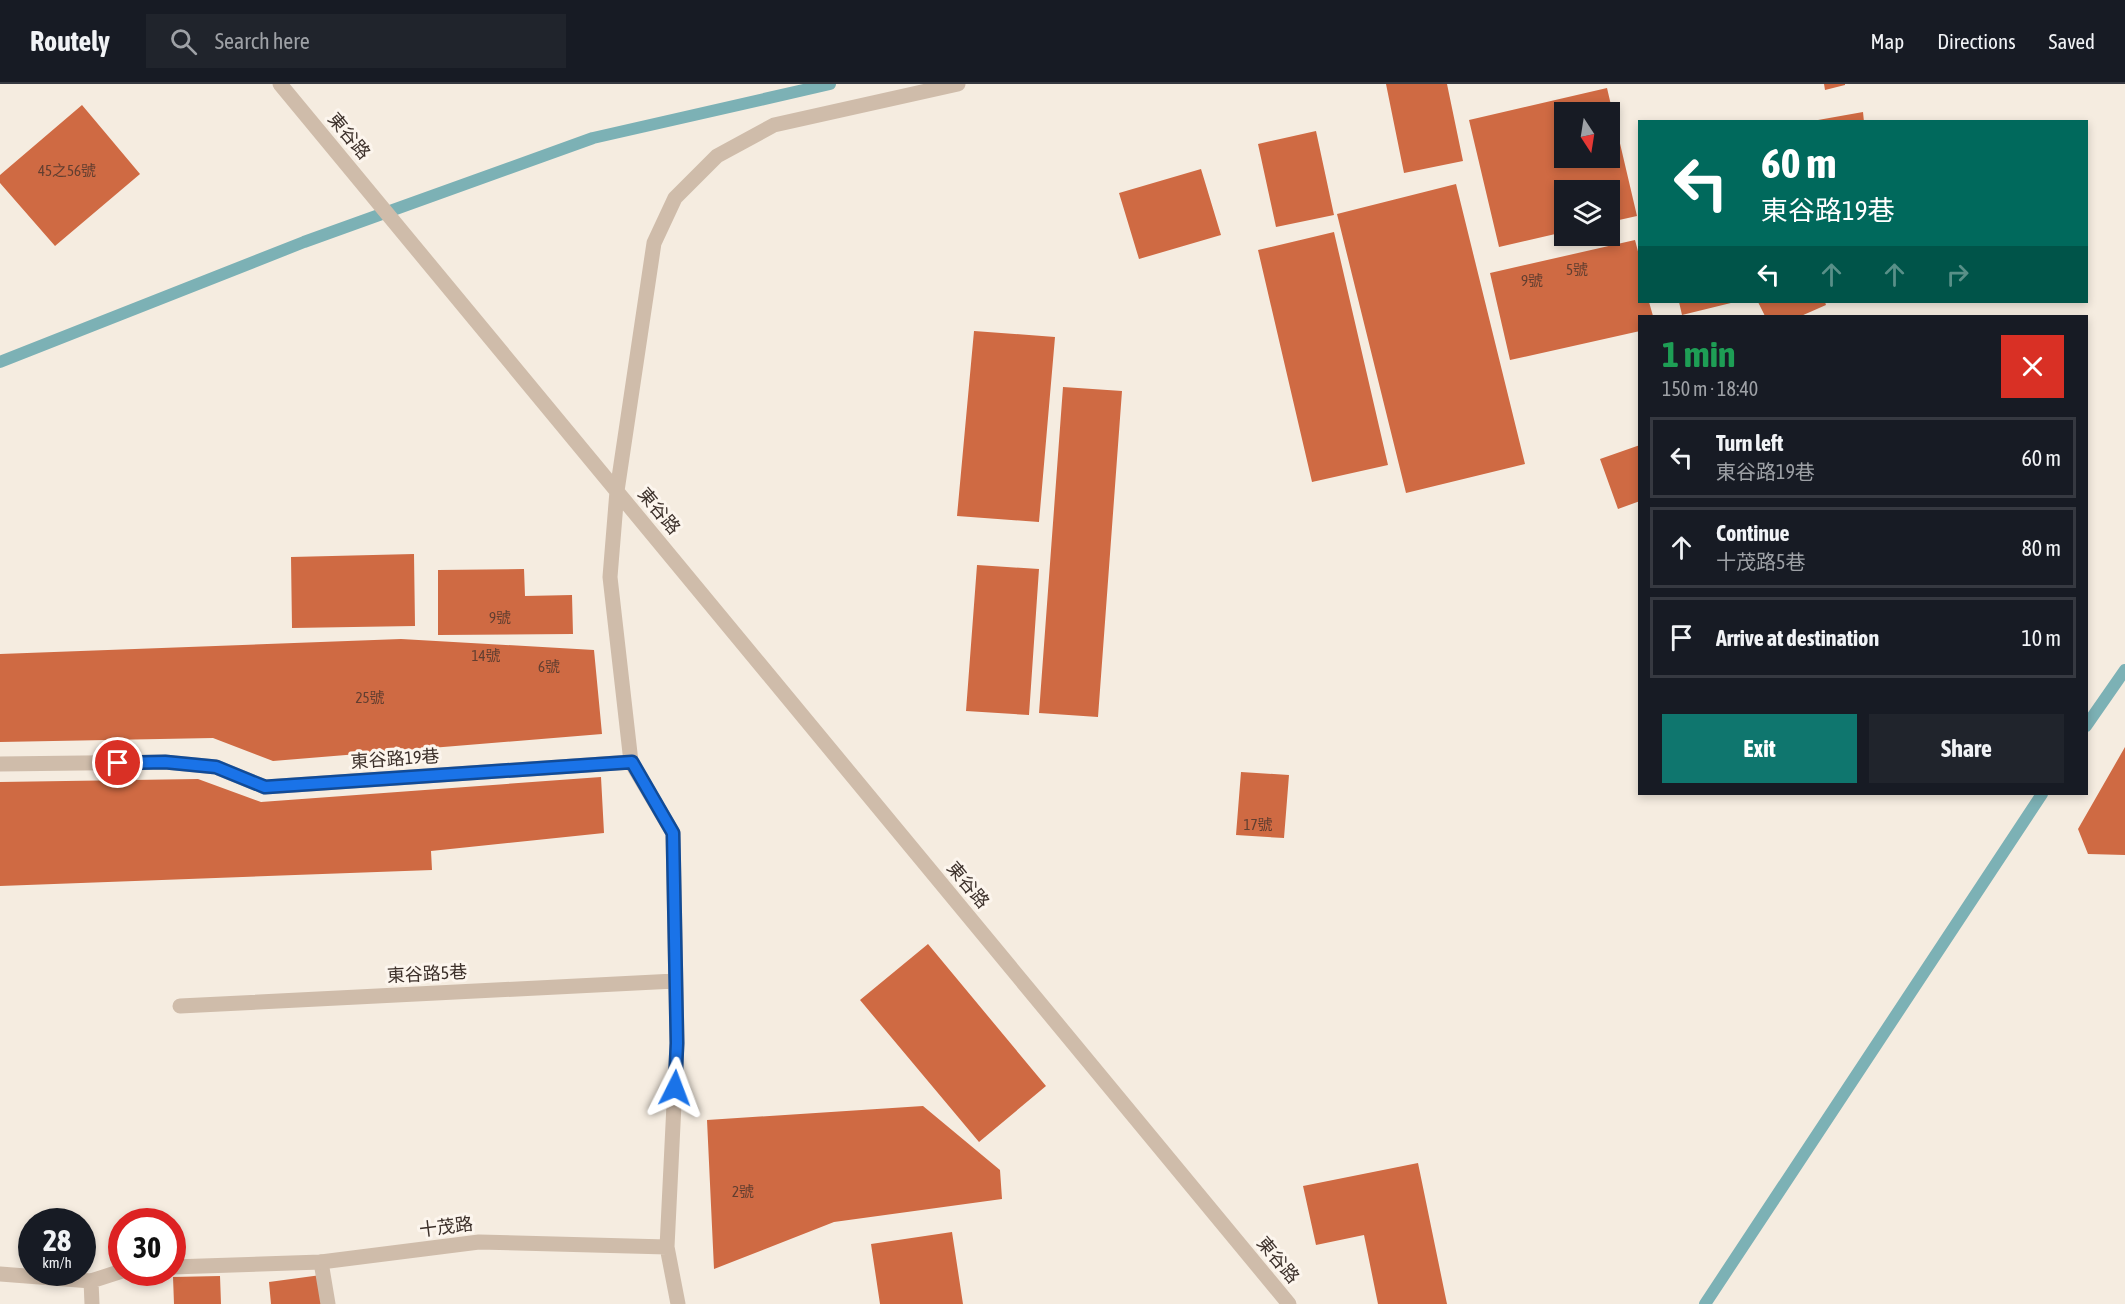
<!DOCTYPE html>
<meta charset="utf-8">
<style>
:root{--surface:#171b24;--page:#20242c;--text:#f1f3f6;--muted:#9ea1a6;--line:#363941;--accent:#0f766e}
body{margin:0;font-family:"Asap Condensed","Noto Sans TC",sans-serif;background:var(--page);color:var(--text);height:100vh;display:flex;flex-direction:column;font-size:22px;white-space:nowrap}
*{box-sizing:border-box;margin:0}
p{font-size:20px;color:var(--muted)}
.icon{flex:none;width:33px;height:33px;fill:none;stroke:currentColor;stroke-width:2;stroke-linecap:round;stroke-linejoin:round}
.map{position:relative;flex:1;overflow:hidden}
.details{position:absolute;left:1638px;top:231px;width:450px;height:480px;display:flex;flex-direction:column;background:var(--surface);border-radius:0px;box-shadow:0 3px 9px #0003}
.details>*{flex:none}
.top-card{position:absolute;left:1638px;top:36px;width:450px;height:183px;border-radius:0px;box-shadow:0 3px 9px #0003;background:#00695c;color:#fff;overflow:hidden}
.needle{width:39px;rotate:168deg}
.buttons{position:absolute;left:1554px;top:18px;display:grid;gap:12px}
.buttons a{display:grid;place-items:center;width:66px;height:66px;border-radius:0px;background:var(--surface);box-shadow:0 3px 9px #0003;font-size:30px}
.speed{position:absolute;left:18px;top:1124px;display:flex;gap:12px;font-size:30px;font-weight:700;text-align:center}
.speed>*{display:grid;place-content:center;width:78px;height:78px;border-radius:50%;background:var(--surface);box-shadow:0 3px 9px #0003;line-height:1}
.speed small{font-size:15px;font-weight:400}
.speed .limit{border:9px solid #d22;background:#fff;color:#111}
.pin{position:absolute;display:grid;place-items:center;width:51px;height:51px;color:#fff;margin:-26px;border:3px solid #fff;border-radius:50%;box-shadow:0 2px 6px #0007}
.me{position:absolute;width:66px;margin:-33px;rotate:3deg;stroke-linejoin:round;filter:drop-shadow(0 0 4px #0008)}
.turn{display:flex;align-items:center;gap:21px;height:126px;padding:0 24px;font-size:27px}
.turn .icon{width:78px;height:78px;stroke-width:2.5}
.turn b{display:block;font-size:42px;line-height:51px}
.lanes{display:flex;align-items:center;height:57px;padding:0 24px;background:#0003;justify-content:center;gap:30px;direction:ltr}
.lanes .off{opacity:.35}
.round{display:grid;place-items:center;flex:none;width:63px;height:63px;border-radius:0px;background:var(--page)}
.overview{display:flex;align-items:center;justify-content:space-between;height:102px;padding:0 24px}
h1{font-size:36px;font-weight:700;line-height:45px;color:#1e9e55}
.button{display:flex;gap:12px;margin-top:auto;padding:12px 24px}
.button a{flex:1;height:69px;border-radius:0px;background:var(--accent);color:#fff;font-size:24px;font-weight:700;line-height:69px;text-align:center}
.button a+a{background:var(--page);color:var(--text)}
ul{padding:0;list-style:none}
li{display:flex;align-items:center;gap:18px;height:81px;margin:0 12px 9px;padding:0 12px;border:3px solid var(--line);border-radius:0px}
li div{flex:1}
li b{display:block;font-size:22px}
li em{font-style:normal}
header{display:flex;align-items:center;gap:36px;box-sizing:border-box;height:84px;padding:0 30px;background:var(--surface);border-bottom:2px solid var(--line)}
header strong{font-size:28px}
nav{display:flex;gap:33px;margin-inline-start:auto;font-size:21px}
.search{width:420px;height:54px;background:var(--page);display:flex;align-items:center;gap:15px;box-sizing:border-box;padding:0 21px;border-radius:0px;color:var(--muted);font-size:22px}
.map>svg:first-child{display:block}
.lines{fill:none;stroke-linecap:round;stroke-linejoin:round}
.stream{stroke:#7cb1b5;stroke-width:12}
.building{fill:#cf6a43;fill-rule:evenodd}
.service{stroke:#cfbcaa;stroke-width:15}
.minor{stroke:#cfbcaa;stroke-width:15}
.route-casing{stroke:#114b97;stroke-width:15}
.route{stroke:#1a73e8;stroke-width:10}
.labels{text-anchor:middle;stroke-width:6;stroke-linejoin:round;paint-order:stroke}
.number-label{font-size:15px;fill:#613e30}
.street-label{font-size:18px;fill:#3c302a;stroke:#fcf5ed}
</style>
<header>
<strong>Routely</strong>
<div class="search"><svg class="icon" aria-label="search" viewBox="0 0 24 24"><circle cx="10" cy="10" r="6"/><path d="M15 15l6 6"/></svg>Search here</div>
<nav><a>Map</a><a>Directions</a><a>Saved</a></nav>
</header>
<div class="map">
<svg width="2125" height="1220" viewBox="0 0 2125 1220">
<rect width="100%" height="100%" fill="#f5ece0"/>
<g class="lines">
<!-- stream -->
<path class="stream" d="M0,278l304,-120 289,-104 237,-54
M2086,642l39,-56
M1705,1220l337,-510"/>
</g>
<!-- building -->
<path class="building" d="M1386,0h61l16,77 -59,12z
M1824,0h21v1l-20,5z
M1607,4l30,128 -27,6v-32h-46v42l-65,15 -30,-127zM1564,28h46v46h-46z
M82,21l58,69 -85,72 -55,-63v-8z
M1863,28l1,10h-46v-2z
M1316,47l18,84 -58,12 -18,-83z
M1201,85l20,66 -82,24 -20,-66z
M1456,100l69,280 -119,29 -69,-279z
M1334,148l54,233 -76,17 -54,-232z
M1635,156l5,19v43h9l4,14h-13v15l-130,29 -20,-87z
M1679,218h56l-53,13z
M1758,218h67l1,3 -25,11h-36z
M974,247l81,6 -16,185 -82,-6z
M1063,303l59,4 -24,326 -59,-4z
M1640,361v56l-22,8 -18,-50z
M414,470l1,72 -123,2 -1,-71z
M977,481l62,4 -10,146 -63,-4z
M524,485l1,27 47,-1 1,39 -135,1v-65z
M401,555l193,11 8,84 -329,27 -60,-23 -213,4v-88z
M2125,663v108l-37,-1 -10,-25z
M1241,688l48,3 -5,63 -48,-3z
M601,693l3,56 -173,18 1,19 -432,16v-104l198,-3 63,23z
M928,860l118,142 -67,56 -119,-142z
M923,1022l77,64 2,29 -168,23 -120,47 -7,-149z
M1418,1079l29,141h-69l-14,-69 -48,10 -13,-59z
M952,1148l11,72h-83l-9,-60z
M321,1191l4,29h-54l-2,-22z
M220,1192l1,28h-47l-1,-27z"/>
<g class="lines">
<!-- service -->
<path class="service" d="M321,1178l7,42"/>
<!-- minor -->
<path class="minor" d="M280,0l1009,1220
M0,680l165,-2 51,5 49,20 366,-25
M180,922l495,-25
M172,1183l149,-5 158,-20 188,5
M0,1190l91,7 31,-10
M91,1197l1,23
M678,1220l-11,-57 10,-204 -4,-210 -42,-71 -21,-185 7,-86 37,-248 21,-45 42,-42 57,-31 184,-41"/>
</g>
<g class="lines">
<!-- route casing -->
<g class="route-casing">
<path id="route" d="M118,679l47,-1 51,5 49,20 367,-25 41,71 4,210 -2,45"/>
</g>
<!-- route -->
<use href="#route" class="route"/>
</g>
<g class="labels">
<!-- number labels -->
<g class="number-label">
<text x="67" y="92">45之56號</text>
<text x="1577" y="191">5號</text>
<text x="1532" y="202">9號</text>
<text x="500" y="539">9號</text>
<text x="486" y="577">14號</text>
<text x="549" y="588">6號</text>
<text x="370" y="619">25號</text>
<text x="1258" y="746">17號</text>
<text x="743" y="1113">2號</text>
</g>
<!-- street labels -->
<g class="street-label">
<text transform="translate(349 52) rotate(50)" y="6">東谷路</text>
<text transform="translate(659 427) rotate(50)" y="6">東谷路</text>
<text transform="translate(395 675) rotate(-4)" y="6">東谷路19巷</text>
<text transform="translate(968 801) rotate(50)" y="6">東谷路</text>
<text transform="translate(427 890) rotate(-3)" y="6">東谷路5巷</text>
<text transform="translate(446 1143) rotate(-7)" y="6">十茂路</text>
<text transform="translate(1278 1176) rotate(50)" y="6">東谷路</text>
</g>
</g>
</svg>
<div class="buttons">
<a><svg class="needle" viewBox="-14 -14 28 28"><path d="M0-13l5 13h-10z" fill="#e53935"/><path d="M0 13l5-13h-10z" fill="#9ea1a6"/></svg></a>
<a><svg class="icon" aria-label="layers" viewBox="0 0 24 24"><path d="M12 4l9 5-9 5-9-5zM3 14l9 5 9-5"/></svg></a>
</div>
<div class="speed"><div>28<small>km/h</small></div><div class="limit">30</div></div>
<div class="pin" style="left:118px;top:679px;background:#d93025"><svg class="icon" aria-label="arrive" viewBox="0 0 24 24"><path d="M6 21V4h12l-3 4 3 4H6"/></svg></div>
<svg class="me" style="left:675px;top:1004px" viewBox="-20 -20 40 40"><path d="M0-17L14 15 0 8-14 15z" fill="#1a73e8" stroke="#fff" stroke-width="4"/></svg>
<div class="top-card">
<div class="turn"><svg class="icon" aria-label="left" viewBox="0 0 24 24"><path d="M17 20v-9H6M10 6l-5 5 5 5"/></svg><div><b>60 m</b>東谷路19巷</div></div>
<div class="lanes"><svg class="icon" aria-label="left" viewBox="0 0 24 24"><path d="M17 20v-9H6M10 6l-5 5 5 5"/></svg><svg class="icon off" aria-label="ahead" viewBox="0 0 24 24"><path d="M12 20V5M6 11l6-6 6 6"/></svg><svg class="icon off" aria-label="ahead" viewBox="0 0 24 24"><path d="M12 20V5M6 11l6-6 6 6"/></svg><svg class="icon off" aria-label="right" viewBox="0 0 24 24"><path d="M7 20v-9h11M14 6l5 5-5 5"/></svg></div>
</div>
<section class="details">
<div class="overview"><div><h1>1 min</h1><p>150 m · 18:40</p></div><a class="round" style="background:#d93025;color:#fff"><svg class="icon" aria-label="close" viewBox="0 0 24 24"><path d="M6 6l12 12M18 6L6 18"/></svg></a></div>
<ul>
<li><svg class="icon" aria-label="left" viewBox="0 0 24 24"><path d="M17 20v-9H6M10 6l-5 5 5 5"/></svg><div><b>Turn left</b><p>東谷路19巷</p></div><em>60 m</em></li>
<li><svg class="icon" aria-label="ahead" viewBox="0 0 24 24"><path d="M12 20V5M6 11l6-6 6 6"/></svg><div><b>Continue</b><p>十茂路5巷</p></div><em>80 m</em></li>
<li><svg class="icon" aria-label="arrive" viewBox="0 0 24 24"><path d="M6 21V4h12l-3 4 3 4H6"/></svg><div><b>Arrive at destination</b></div><em>10 m</em></li>
</ul>
<div class="button"><a>Exit</a><a>Share</a></div>
</section>
</div>
